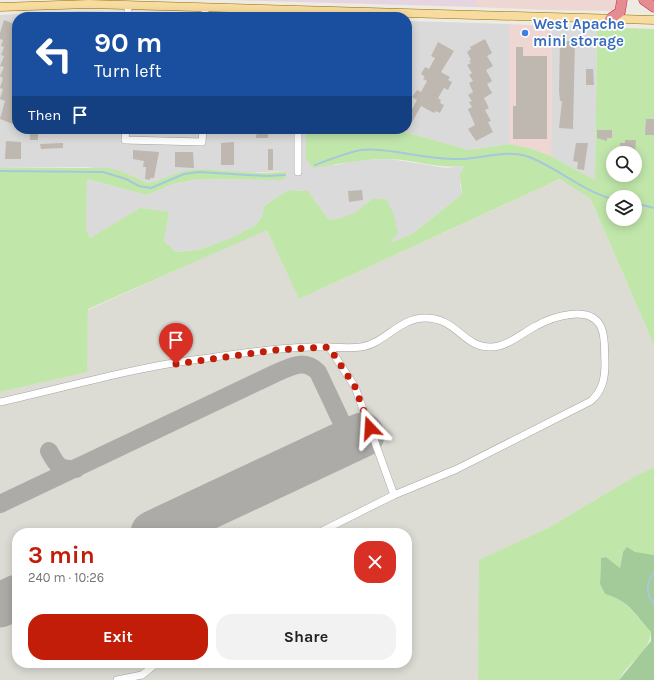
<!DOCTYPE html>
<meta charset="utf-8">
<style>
:root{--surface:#fff;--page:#f2f2f2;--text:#222;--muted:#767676;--accent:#c21d08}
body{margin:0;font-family:Karla,sans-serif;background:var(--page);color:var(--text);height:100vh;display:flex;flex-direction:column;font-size:15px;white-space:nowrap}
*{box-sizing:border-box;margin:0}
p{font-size:13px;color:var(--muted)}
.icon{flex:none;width:22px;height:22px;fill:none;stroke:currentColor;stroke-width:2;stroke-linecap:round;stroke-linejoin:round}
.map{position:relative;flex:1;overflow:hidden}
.side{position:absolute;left:12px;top:528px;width:400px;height:140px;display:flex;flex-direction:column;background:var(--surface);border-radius:16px;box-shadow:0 2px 10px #0003}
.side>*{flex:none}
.hud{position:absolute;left:12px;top:12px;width:400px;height:122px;border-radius:16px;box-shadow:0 2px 10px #0003;background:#1a4fa0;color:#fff;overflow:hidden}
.tools{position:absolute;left:606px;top:146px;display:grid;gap:8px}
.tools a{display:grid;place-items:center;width:36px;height:36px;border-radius:50%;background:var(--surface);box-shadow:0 2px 10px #0003;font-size:20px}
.pin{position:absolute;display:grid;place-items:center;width:34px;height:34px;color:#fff;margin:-41px -17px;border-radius:50% 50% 50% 0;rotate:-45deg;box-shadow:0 0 4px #0007}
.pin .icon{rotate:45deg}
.me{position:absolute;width:44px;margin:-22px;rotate:340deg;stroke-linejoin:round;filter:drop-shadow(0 0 3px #0008)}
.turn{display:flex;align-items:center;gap:14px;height:84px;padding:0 16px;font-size:18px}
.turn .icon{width:52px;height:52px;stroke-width:2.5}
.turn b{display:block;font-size:28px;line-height:34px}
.then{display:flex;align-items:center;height:38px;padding:0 16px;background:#0003;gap:8px;font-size:15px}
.round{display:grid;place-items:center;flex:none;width:42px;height:42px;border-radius:16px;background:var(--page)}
.head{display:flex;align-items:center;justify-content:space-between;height:68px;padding:0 16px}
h1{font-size:24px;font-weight:700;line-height:30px;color:var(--accent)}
.primary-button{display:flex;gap:8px;margin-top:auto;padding:8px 16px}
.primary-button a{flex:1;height:46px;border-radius:16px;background:var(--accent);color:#fff;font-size:16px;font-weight:700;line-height:46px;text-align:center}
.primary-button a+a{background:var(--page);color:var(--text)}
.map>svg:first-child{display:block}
.residential{fill:#dbdada}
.commercial{fill:#eed7d2}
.industrial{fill:#e6d5e1}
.airport{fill:#dcdbd4;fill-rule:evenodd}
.grass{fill:#c1e6aa;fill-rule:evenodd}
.forest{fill:#a2cb99}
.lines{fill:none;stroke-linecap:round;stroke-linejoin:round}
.stream{stroke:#a5c8da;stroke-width:2}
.taxiway{stroke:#acaba7;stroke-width:18}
.runway{stroke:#acaba7;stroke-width:45}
.building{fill:#beb8b0}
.minor-casing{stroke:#a4a4a4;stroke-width:8}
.major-casing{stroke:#907206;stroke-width:9}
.highway-casing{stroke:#d12b51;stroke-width:11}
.minor{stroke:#fff;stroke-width:7}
.major{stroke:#f8db9e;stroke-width:8}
.highway{stroke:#e38d93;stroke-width:10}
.route{stroke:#c21d08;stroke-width:7;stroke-dasharray:0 12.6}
.shop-dot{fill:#3f7fe0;stroke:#fff;stroke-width:1.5}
.labels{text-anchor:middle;stroke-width:3.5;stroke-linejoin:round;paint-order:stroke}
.shop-label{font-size:15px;font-weight:bold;fill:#366cbe;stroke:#fff;text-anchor:start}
</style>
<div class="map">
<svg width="654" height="680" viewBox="0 0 654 680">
<rect width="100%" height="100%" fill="#eeebe3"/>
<!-- residential -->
<path class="residential" d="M81,11l181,6h-245v112h289v30l5,5 25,1 21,-5 33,-1 56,9 18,-2 -4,19 2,9 -50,40 -23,10 -17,-45 -17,15 -15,5 -11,1 -21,-29 -20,-1 -24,16 -2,10 -6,9 -25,13 -33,12 -22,2 -12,-11 5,-29 -43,5 -36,21 -4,-9 1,-50 60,16 26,-11 26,-5 82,1 4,-9 -42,2 -22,-3 -74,13 -23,-11 -38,-5 -86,1v-153z
M407,21l102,3v120l-40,6 -74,-21h12z
M552,26l45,1 -2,153 -44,-24z"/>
<!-- commercial -->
<path class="commercial" d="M475,0h141l2,4 -4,7 -65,-1 -74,-3z
M509,24l43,2 -1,130 -22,-8 -20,-4z"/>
<!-- industrial -->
<path class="industrial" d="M231,0h244v7z"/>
<!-- airport -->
<path class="airport" d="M578,171l76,174v122l-22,11 -84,50 -68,32 -2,120h-478v-288l86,-20 2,-62 179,-81 32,70zM17,533h390v130h-390z"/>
<!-- grass -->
<path class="grass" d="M597,27l57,2v316l-64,-147 -30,-19 -261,120 -32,-69 -179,79 -1,63 -87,20v-224h108l16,4 23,11 6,-1c12,-3 25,-11 38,-12 31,-3 63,7 94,1l1,7 -5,2 -82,-1 -26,5 -26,11 -60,-16 -1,50 4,9 50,-30 29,4 -5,29 12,11 22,-2 33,-12 25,-13 6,-9 2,-10 24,-16 20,1 21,29c20,-2 28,-8 43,-21h14l8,16 4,18 -8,10 22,-9 50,-40 -2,-19 4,-9c-27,3 -48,-6 -74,-7 -26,-1 -51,5 -77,9l-7,-9v-30h89l74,21 40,-6 20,4 22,8 44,24zM613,153h22v22h-22zM613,197h22v22h-22z
M654,467v88l-31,-3 -3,16 -14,-11 -5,1 -1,26 5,10c25,7 29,21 46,38 -1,20 -24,31 -32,48h-141l1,-120 69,-32 84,-50z"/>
<!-- forest -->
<path class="forest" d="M627,547l8,5 19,3v125h-35l32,-39v-9c-16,-17 -21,-31 -46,-38l-5,-10 1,-26 5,-1 14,11 3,-16z"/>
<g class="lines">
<!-- stream -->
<path class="stream" d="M315,165c14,-5 30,-12 46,-15 13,-2 29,1 42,3 19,3 41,7 60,6 23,-1 45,-10 66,-2 29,11 55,35 84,42
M0,171l103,1 23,7 13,7 12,2 33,-14 15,-2 67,4 19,-1
M635,203l19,5
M654,572c-8,12 -9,20 0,32"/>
<!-- taxiway -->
<path class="taxiway" d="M49,451c8,15 10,19 27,18
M0,504l276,-131c15,-6 28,-15 42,-1l32,68"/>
<!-- runway -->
<path class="runway" d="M153,533l209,-98
M0,605l17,-8"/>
</g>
<!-- building -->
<path class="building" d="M4,20l13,5 -4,10 4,2v10l-3,9 3,1v15l-2,6 2,3 -3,7 3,1v24l-4,11 -13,-5 5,-18 -5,-2 3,-10 -3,-1 3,-10 -3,-2 4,-9 -4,-1 4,-10 -3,-1 3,-8 -3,-1 2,-6 -3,-1v-6z
M485,39l7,14 -5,3 6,10 -7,4 6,11 -5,3 5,9 -8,5 5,10 -4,2 6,11 -3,1 5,10 -17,9 -8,-12 7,-4 -7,-16 4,-2 -3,-5 3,-1 -4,-6 5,-3 -4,-9 4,-2 -4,-6 3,-2 -5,-8 4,-2 -2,-2 2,-1 -4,-8 4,-3 -1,-2z
M560,41h15l-2,88 -14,-1 3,-27h-2l-1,-10z
M438,42l16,9 -13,21 9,5 -2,3 4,2 -4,8 -4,-2 -6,10 3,2 -1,3 4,2 -4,8 -4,-2 -2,2 -13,-7 -14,25v-22l4,2 6,-11 -5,-3 5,-7 4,2 6,-11 -4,-2 2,-2 -4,-3 4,-7 4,2 6,-11 -4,-2z
M516,47h7v9h24v83h-34v-33h3z
M586,69h7l1,16h-8z
M646,119h8v16h-9z
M30,129h8v11h-8z
M257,129h11v9h-12z
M597,130h15v8h-5v3l-10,-3z
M625,140h11l-1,13h-15v-10h5z
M6,141l15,1v17h-16z
M234,142v23h-13v-22z
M63,143v5l-22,1 -1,-5z
M576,143h12l-4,27 -7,-1 1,-7 -5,-1z
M268,149h5v21h-5z
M133,150l26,2 -5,26h-4v2l-5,-1 1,-12h-3l1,-6 -11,-2z
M175,152h18l1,16 -19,-1z
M362,190l1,10 -14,2 -1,-11z"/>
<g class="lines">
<!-- minor casing -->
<g class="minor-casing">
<path id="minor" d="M128,17v-12
M205,17v-9
M300,17v-7
M126,129l-1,11 77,2 1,-13
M298,129v43
M329,347l26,40 39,108
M0,402c64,-14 128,-33 193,-42 38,-5 78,-12 117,-13 17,-1 34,2 51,0 23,-3 38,-29 64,-29 33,0 38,30 66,29 16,0 31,-14 45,-21 16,-9 54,-22 65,1 5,11 3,24 4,35 0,16 -2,28 -14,39l-134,68 -63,26 -76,38
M117,680l25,-5 15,-12"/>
</g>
<!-- major casing -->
<g class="major-casing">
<path id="major" d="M0,7l89,-3 565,16"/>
</g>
<!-- highway casing -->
<g class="highway-casing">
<path id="highway" d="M644,0l10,7
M610,19l10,-7 2,-12"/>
</g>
<!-- minor -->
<use href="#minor" class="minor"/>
<!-- major -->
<use href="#major" class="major"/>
<!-- highway -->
<use href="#highway" class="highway"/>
</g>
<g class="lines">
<!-- route -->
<path class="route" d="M176,364l99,-14 54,-3 26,40 15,41"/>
</g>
<!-- markers -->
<circle class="shop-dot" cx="525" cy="33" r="4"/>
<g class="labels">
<!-- shop labels -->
<g class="shop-label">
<text x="533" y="29">West Apache<tspan x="533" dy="17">mini storage</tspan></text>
</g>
</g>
</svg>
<div class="tools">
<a><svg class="icon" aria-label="search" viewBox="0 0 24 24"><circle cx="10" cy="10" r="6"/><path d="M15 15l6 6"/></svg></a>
<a><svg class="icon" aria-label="layers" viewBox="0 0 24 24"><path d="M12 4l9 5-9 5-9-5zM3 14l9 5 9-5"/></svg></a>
</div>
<div class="pin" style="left:176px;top:364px;background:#d93025"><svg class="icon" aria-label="arrive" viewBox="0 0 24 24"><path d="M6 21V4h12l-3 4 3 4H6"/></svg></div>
<svg class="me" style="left:370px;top:428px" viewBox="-20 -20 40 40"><path d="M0-17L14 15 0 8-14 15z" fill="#c21d08" stroke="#fff" stroke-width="4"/></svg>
<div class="hud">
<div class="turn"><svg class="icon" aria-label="left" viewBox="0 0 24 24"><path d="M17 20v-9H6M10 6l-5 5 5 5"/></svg><div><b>90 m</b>Turn left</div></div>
<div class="then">Then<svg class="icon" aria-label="arrive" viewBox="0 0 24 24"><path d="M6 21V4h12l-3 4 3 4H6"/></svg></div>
</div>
<section class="side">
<div class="head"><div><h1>3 min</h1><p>240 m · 10:26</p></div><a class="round" style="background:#d93025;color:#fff"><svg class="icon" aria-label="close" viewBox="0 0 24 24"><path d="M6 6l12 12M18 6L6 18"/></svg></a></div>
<div class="primary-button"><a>Exit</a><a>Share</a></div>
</section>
</div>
